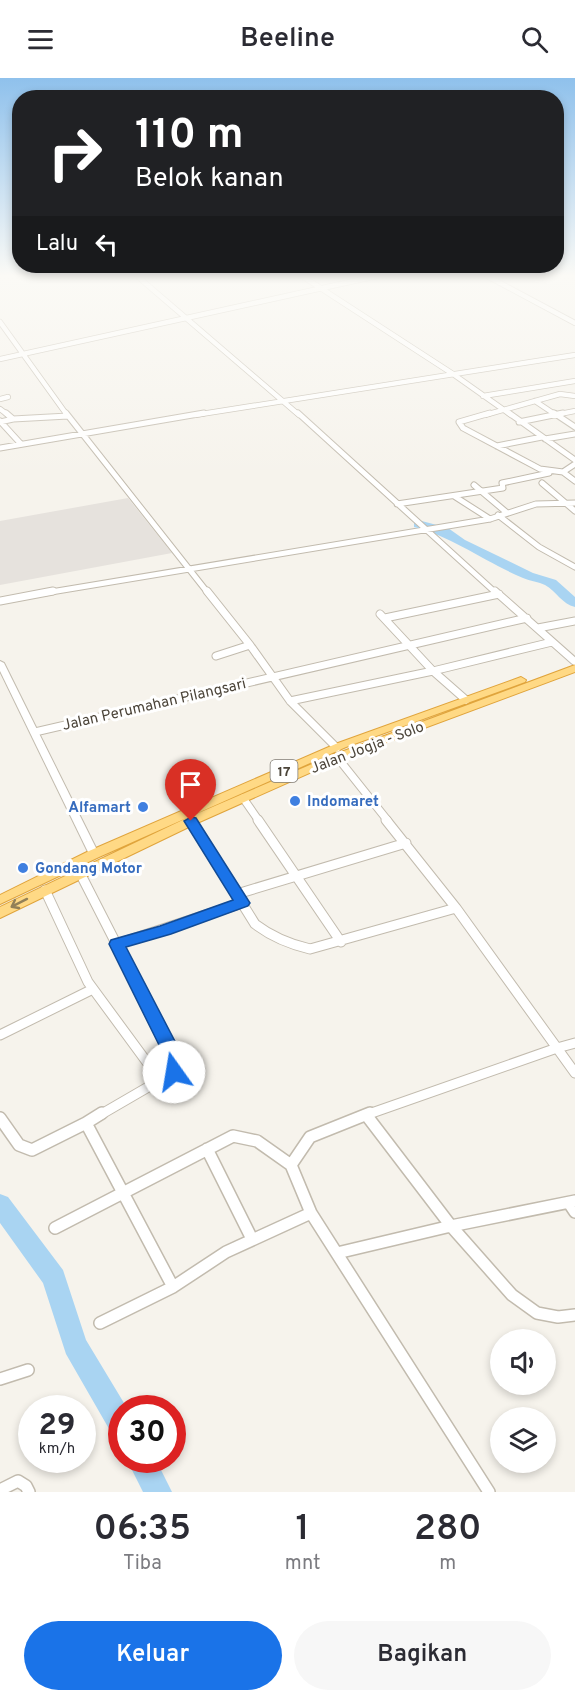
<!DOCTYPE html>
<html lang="id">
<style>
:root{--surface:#fff;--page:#f7f7f7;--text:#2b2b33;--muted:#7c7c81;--accent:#1a73e8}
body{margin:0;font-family:Overpass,sans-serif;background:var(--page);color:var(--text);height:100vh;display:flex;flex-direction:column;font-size:22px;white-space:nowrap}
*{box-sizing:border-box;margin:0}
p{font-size:20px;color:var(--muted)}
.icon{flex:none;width:33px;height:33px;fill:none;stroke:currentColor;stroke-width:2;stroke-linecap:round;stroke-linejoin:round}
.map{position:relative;height:1414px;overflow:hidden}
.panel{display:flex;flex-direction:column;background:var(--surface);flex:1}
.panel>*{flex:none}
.banner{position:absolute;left:12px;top:12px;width:552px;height:183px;border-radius:24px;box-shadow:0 3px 9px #0003;background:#202124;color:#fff;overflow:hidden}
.tools{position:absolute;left:490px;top:1251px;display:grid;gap:12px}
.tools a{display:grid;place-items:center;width:66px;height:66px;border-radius:50%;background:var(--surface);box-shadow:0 3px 9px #0003;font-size:30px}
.speed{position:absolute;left:18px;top:1317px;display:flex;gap:12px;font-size:30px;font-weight:700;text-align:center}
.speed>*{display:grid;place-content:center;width:78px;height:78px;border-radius:50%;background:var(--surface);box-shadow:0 3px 9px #0003;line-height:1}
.speed small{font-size:15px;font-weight:400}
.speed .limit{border:9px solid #d22;background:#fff;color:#111}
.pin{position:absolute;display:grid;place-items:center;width:51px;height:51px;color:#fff;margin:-62px -26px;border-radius:50% 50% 50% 0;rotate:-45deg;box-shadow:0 0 6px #0007}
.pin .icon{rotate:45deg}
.me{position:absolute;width:66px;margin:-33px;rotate:347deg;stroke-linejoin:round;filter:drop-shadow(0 0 4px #0008)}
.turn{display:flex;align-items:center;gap:21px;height:126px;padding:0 24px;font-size:27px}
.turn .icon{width:78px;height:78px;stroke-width:2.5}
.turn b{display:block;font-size:42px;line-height:51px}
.then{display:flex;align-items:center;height:57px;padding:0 24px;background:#0003;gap:12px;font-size:22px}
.eta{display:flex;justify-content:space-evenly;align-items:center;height:102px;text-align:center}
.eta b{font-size:36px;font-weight:600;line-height:42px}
.cta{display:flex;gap:12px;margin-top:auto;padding:12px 24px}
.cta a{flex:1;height:69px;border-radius:36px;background:var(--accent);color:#fff;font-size:24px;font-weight:600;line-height:69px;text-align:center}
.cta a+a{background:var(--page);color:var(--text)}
header{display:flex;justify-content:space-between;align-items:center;height:78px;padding:0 24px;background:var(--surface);font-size:27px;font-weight:600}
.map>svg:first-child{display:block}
.industrial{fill:#e6e2dd}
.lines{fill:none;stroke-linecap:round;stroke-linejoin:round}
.river{fill:#a9d4f2;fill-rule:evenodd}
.minor-far4-casing{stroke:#c2bbae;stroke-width:6}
.minor-far3-casing{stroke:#c2bbae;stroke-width:7}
.minor-far2-casing{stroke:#c2bbae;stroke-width:9}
.minor-far1-casing{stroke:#c2bbae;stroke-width:11}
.minor-casing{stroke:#c2bbae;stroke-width:14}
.tertiary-casing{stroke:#c2bbae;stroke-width:2}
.trunk-casing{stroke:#e0a43c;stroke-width:2}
.minor-far4{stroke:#fff;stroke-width:4.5}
.minor-far3{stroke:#fff;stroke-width:5}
.minor-far2{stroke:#fff;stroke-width:7}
.minor-far1{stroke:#fff;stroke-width:9}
.minor{stroke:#fff;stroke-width:11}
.tertiary{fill:#fff;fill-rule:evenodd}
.trunk{fill:#ffd985;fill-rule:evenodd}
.oneway{stroke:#938057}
.route{fill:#1a73e8;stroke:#114b97;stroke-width:1.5}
.shop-dot{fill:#3f7fe0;stroke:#fff;stroke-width:2}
.labels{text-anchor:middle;stroke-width:6;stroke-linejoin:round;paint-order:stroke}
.shield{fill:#fff;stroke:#817c74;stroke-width:1.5}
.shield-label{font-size:14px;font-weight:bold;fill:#4b4439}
.street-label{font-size:15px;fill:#4b4439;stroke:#fff}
.shop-label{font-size:15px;font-weight:bold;fill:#366cbe;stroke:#fff;text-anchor:start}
</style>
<header><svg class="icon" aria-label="menu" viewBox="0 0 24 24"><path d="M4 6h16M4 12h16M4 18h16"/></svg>Beeline<svg class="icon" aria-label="search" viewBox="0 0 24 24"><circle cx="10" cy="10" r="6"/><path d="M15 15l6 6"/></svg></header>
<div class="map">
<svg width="575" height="1414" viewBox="0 0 575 1414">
<rect width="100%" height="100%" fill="#f6f3ec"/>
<!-- industrial -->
<path class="industrial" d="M128,420l44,55 -172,32v-64z"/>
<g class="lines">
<!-- river -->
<path class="river" d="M418,442l30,8 17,12 68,33 23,7 19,17v10c-13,-3 -19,-16 -30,-22 -6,-3 -15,-4 -22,-7 -38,-16 -70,-41 -109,-51v-6z
M0,1116l8,3 55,73 23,70 41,68h-5v30l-10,-4 -46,-80 -23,-71 -43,-60z
M127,1382h29l16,32h-29z"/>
<!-- minor-far4 casing -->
<g class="minor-far4-casing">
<path id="minor-far4" d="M137,198l162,139
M302,198l151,98 58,41
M487,198l88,47
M0,244l67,93
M0,281l377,-83
M483,318l92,-15
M0,321l8,-2
M535,323l21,14
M0,331l8,6
M195,337l380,-60
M485,337l75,-21 15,2
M555,337l20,-4"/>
</g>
<!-- minor-far3 casing -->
<g class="minor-far3-casing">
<path id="minor-far3" d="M6,335l7,6
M66,335l142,180
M298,335l198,180
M490,335l-31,9 4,6 77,41 23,3
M509,335l66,47
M554,335l21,14
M0,343l21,23
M0,344l13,-3 55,-3
M519,344l44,-9
M545,361l30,-5
M497,368l45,-9
M0,370l204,-35
M575,386l-12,8 12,9
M542,405l33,28
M474,407l32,27
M454,418l36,23
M397,426l106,-16 -1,-5 47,-10
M498,437l41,32 36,20
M45,515l445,-74 46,-15 39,-1"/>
</g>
<!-- minor-far2 casing -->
<g class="minor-far2-casing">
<path id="minor-far2" d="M207,513l43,54 40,56 47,47
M495,513l79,70
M0,523l53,-10
M380,536l53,57 33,29
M385,540l114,-24
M538,550l37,-7
M216,578l34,-11
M290,623l143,-30 119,-29
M35,654l492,-114
M337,679l51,64
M243,720l16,23"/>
</g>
<!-- minor-far1 casing -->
<g class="minor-far1-casing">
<path id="minor-far1" d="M258,742l83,122
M191,743l64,103c17,13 34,20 55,25l146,-41
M80,795l91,178 4,13 -1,8 -74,43
M45,812l43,92 72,98
M237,816l169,-51
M117,866l125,-41
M0,957l93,-46
M575,965l-18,5 18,25
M366,1037l191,-67 -101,-140 -70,-88"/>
</g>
<!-- minor casing -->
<g class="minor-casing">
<path id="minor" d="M370,1035l-60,24 -19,28 20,48 178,279
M367,1038l84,110 61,69 25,18 21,4 17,-2
M0,1040l19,27 13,5 54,-27 87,164 53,-35 85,-39
M86,1045l16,-10
M207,1071l45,90
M569,1125l6,9
M55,1150l178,-92 24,5 34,24
M337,1175l114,-27 124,-25
M100,1245l73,-36
M0,1301l28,-9
M0,1412l18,-9 8,5 3,6"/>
</g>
<!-- tertiary casing -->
<g class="tertiary-casing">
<path id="tertiary" d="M0,583l4,2 95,191 -2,2 -3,1 -5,-3 -89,-183z"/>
</g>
<!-- trunk casing -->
<g class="trunk-casing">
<path id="trunk" d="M575,587v7l-234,87 -146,65 -195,94v-11l187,-89 146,-63z
M521,599l5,3 -1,2 -179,65 -247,110 -99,47v-9l89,-44 249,-108z"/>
</g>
<!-- minor-far4 -->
<use href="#minor-far4" class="minor-far4"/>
<!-- minor-far3 -->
<use href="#minor-far3" class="minor-far3"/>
<!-- minor-far2 -->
<use href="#minor-far2" class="minor-far2"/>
<!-- minor-far1 -->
<use href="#minor-far1" class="minor-far1"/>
<!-- minor -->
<use href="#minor" class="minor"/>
<!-- tertiary -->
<use href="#tertiary" class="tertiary"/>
<!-- trunk -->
<use href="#trunk" class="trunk"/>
</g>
<!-- one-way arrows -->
<defs><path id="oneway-shaft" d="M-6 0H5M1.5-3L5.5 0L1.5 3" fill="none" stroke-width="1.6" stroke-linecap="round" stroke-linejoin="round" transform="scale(1.5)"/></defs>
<use class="oneway" href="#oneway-shaft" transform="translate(19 825) rotate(153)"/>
<!-- sky -->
<linearGradient id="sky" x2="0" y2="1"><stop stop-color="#8fc1ec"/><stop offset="0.5" stop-color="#fbfaf6"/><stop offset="1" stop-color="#fbfaf6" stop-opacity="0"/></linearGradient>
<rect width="575" height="396" fill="url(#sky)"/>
<!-- route -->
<path class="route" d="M191,739l5,1 54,85 -2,3 -77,28 -45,13 54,104c3,10 5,17 0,26l-6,2 -6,-2c-4,-7 -3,-17 -6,-26l-53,-107 2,-4 49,-14 73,-26 -49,-79z"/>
<!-- markers -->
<g class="shop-dot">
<circle cx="295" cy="723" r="6"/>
<circle cx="143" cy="729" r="6"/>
<circle cx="23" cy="790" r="6"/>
</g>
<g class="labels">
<!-- shield labels -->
<rect class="shield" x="270.5" y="682" width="27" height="22" rx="4.5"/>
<g class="shield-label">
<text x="284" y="698">17</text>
</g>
<!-- street labels -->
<g class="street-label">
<text transform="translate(154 626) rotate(-13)" y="5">Jalan Perumahan Pilangsari</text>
<text transform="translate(367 669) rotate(-21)" y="5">Jalan Jogja - Solo</text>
</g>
<!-- shop labels -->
<g class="shop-label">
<text x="307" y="728">Indomaret</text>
<text x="131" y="734" text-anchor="end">Alfamart</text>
<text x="35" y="795">Gondang Motor</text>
</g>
</g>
</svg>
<div class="tools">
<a><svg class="icon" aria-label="sound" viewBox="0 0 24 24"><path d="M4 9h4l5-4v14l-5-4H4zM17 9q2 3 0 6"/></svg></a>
<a><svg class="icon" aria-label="layers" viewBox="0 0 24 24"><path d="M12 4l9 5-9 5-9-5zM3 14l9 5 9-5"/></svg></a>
</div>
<div class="speed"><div>29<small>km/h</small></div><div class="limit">30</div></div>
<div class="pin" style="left:191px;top:743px;background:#d93025"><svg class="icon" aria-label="arrive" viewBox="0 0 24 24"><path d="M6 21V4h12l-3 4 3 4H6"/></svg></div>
<svg class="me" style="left:174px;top:994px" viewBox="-20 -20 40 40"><circle r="19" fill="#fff"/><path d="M0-13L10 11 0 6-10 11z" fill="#1a73e8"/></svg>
<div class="banner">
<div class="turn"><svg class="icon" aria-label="right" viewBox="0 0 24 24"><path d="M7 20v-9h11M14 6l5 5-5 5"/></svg><div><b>110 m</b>Belok kanan</div></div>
<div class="then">Lalu<svg class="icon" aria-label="left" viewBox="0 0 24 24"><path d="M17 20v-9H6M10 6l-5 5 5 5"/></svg></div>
</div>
</div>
<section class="panel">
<div class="eta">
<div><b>06:35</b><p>Tiba</p></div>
<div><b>1</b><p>mnt</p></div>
<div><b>280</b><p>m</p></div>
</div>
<div class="cta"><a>Keluar</a><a>Bagikan</a></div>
</section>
